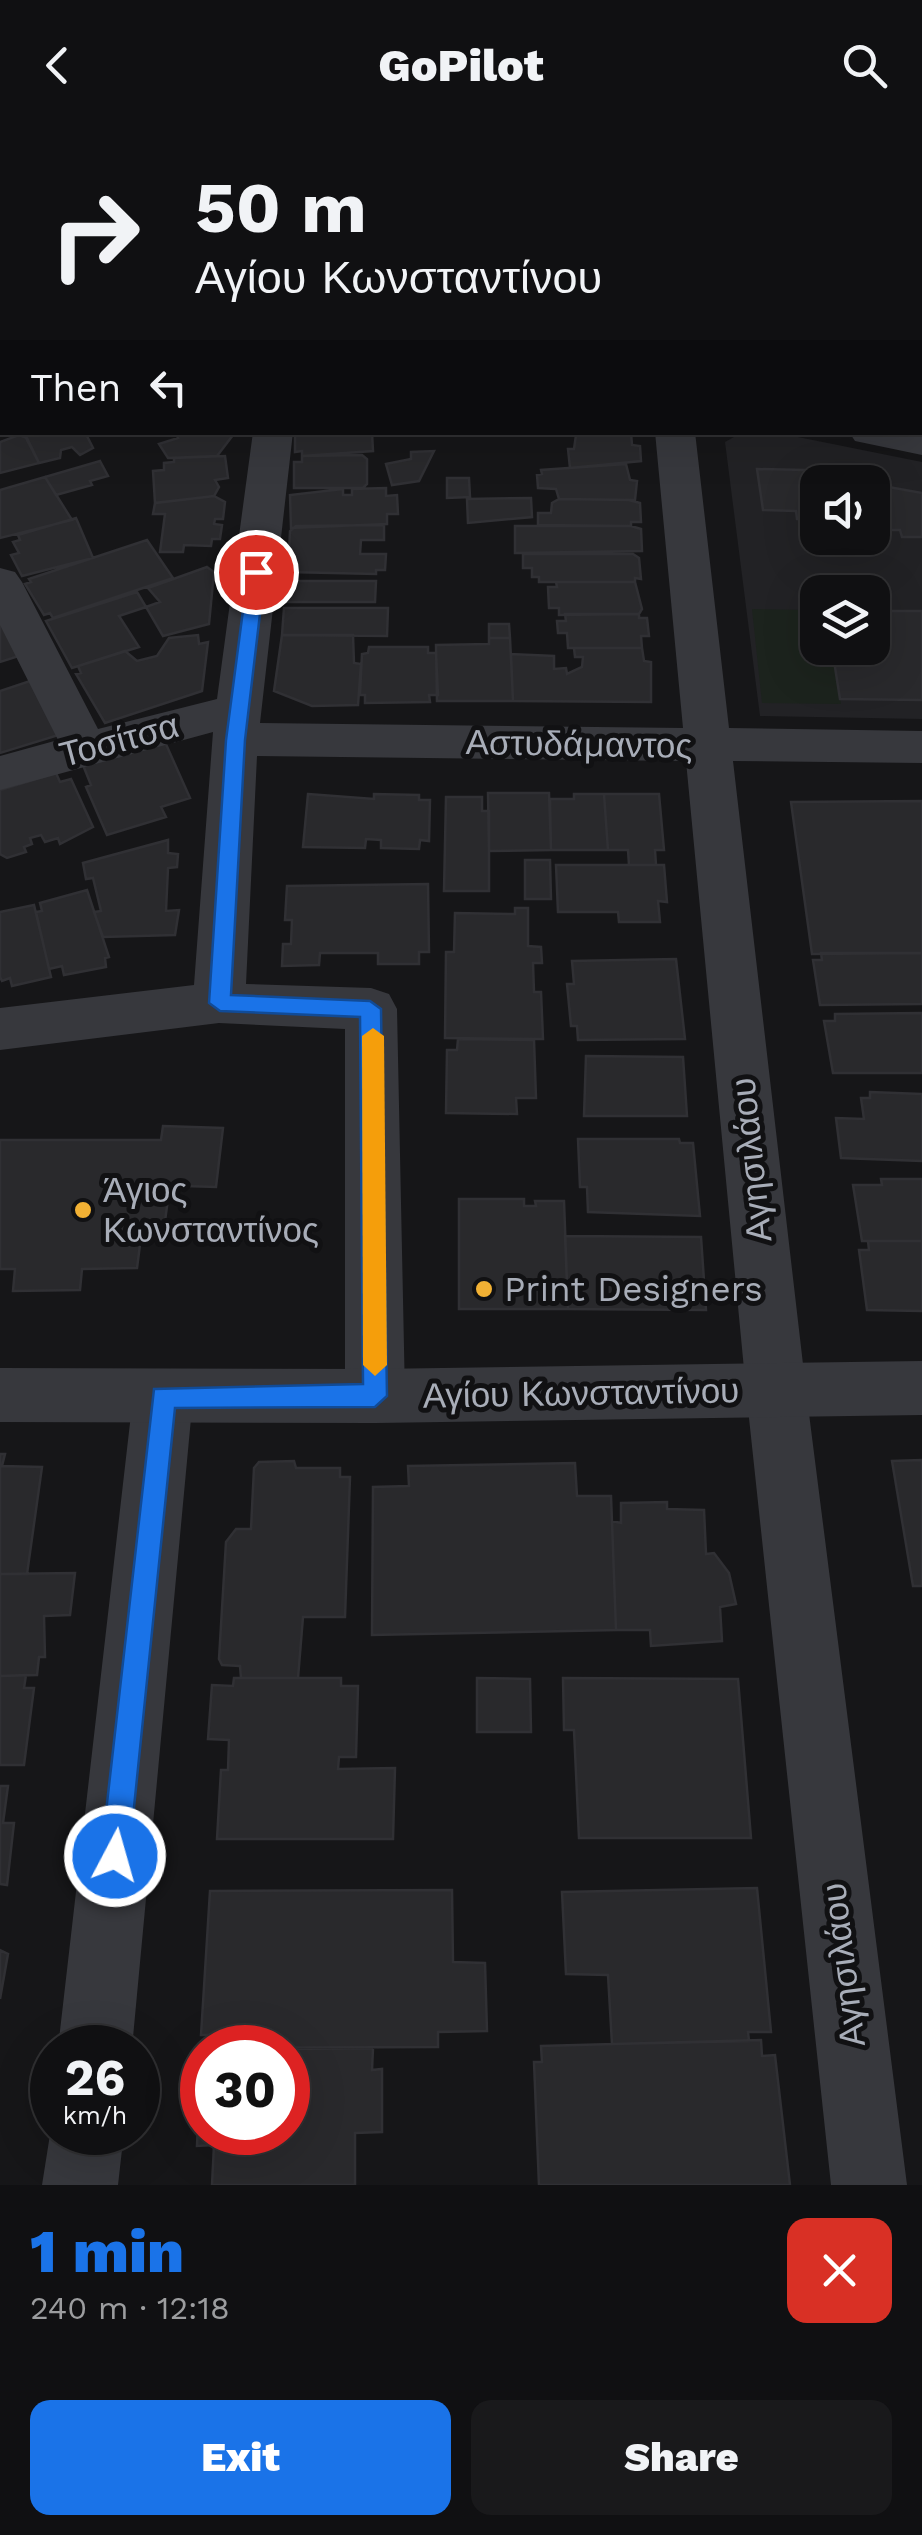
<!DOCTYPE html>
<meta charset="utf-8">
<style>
:root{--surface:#101012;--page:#19191b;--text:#f1f3f6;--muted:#9c9d9f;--line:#303032;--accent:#1a73e8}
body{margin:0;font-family:"Work Sans",sans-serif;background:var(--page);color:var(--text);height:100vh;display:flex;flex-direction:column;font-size:38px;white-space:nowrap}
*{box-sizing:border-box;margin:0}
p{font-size:32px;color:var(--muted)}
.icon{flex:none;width:55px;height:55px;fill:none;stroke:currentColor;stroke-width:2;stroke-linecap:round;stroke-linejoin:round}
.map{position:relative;height:2055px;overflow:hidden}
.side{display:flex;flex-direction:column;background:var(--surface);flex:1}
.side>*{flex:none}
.banner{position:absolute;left:0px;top:0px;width:922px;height:305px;box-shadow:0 10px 40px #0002,0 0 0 2px var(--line);background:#101012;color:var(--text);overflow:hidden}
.fabs{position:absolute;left:800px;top:335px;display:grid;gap:20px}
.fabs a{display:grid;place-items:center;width:90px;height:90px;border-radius:20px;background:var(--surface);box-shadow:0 10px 40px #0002,0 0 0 2px var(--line);font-size:50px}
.speed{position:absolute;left:30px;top:1895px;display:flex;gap:20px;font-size:50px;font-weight:700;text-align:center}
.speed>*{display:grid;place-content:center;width:130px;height:130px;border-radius:50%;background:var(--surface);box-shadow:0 10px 40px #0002,0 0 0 2px var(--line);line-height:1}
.speed small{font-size:25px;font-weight:400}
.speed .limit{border:15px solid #d22;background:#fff;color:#111}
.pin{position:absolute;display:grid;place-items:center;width:85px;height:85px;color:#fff;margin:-42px;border:5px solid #fff;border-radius:50%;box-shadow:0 2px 10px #0007}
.me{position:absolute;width:110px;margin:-55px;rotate:6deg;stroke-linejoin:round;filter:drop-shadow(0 0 8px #0008)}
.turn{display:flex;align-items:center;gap:35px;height:210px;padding:0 30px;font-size:45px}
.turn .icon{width:130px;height:130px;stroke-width:2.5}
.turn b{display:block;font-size:70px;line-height:85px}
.then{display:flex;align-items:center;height:95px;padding:0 30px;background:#0003;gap:20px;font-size:38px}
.round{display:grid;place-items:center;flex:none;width:105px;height:105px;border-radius:20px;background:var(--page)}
.overview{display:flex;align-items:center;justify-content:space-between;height:170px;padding:0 30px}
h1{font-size:60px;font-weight:800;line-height:75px;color:var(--accent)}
.action{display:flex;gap:20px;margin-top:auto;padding:20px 30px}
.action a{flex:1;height:115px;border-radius:20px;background:var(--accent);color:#fff;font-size:40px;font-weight:800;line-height:115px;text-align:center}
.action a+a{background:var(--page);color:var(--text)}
header{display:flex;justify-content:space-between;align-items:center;height:130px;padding:0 30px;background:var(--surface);font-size:45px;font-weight:800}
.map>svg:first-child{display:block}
.built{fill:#222225;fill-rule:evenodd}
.green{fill:#1c231d}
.building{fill:#29292c;stroke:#303034;stroke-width:2.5}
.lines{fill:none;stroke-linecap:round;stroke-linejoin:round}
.minor{fill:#37383d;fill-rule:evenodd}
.tertiary{fill:#37383d;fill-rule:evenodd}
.route{fill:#1a73e8;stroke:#114b97;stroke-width:2.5}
.slow{fill:#f59e0b}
.poi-dot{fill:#f2b134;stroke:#111113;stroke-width:4}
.labels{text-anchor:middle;stroke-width:10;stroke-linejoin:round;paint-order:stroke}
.street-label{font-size:35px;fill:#a8adb8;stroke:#111113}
.poi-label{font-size:35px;fill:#a8adb8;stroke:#111113;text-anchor:start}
</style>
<header><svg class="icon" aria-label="back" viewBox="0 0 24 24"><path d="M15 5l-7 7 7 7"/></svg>GoPilot<svg class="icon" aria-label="search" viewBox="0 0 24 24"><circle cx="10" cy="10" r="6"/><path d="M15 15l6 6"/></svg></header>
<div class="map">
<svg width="922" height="2055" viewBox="0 0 922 2055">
<rect width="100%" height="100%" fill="#161618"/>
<!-- built -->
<path class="built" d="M741,303h37l144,29v257l-162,-3 -35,-274zM818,352h54v56h-54zM818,462h54v56h-54z"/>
<!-- green -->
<path class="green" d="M752,479l65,1 1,38h14l9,56 -79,-1z"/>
<!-- building -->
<path class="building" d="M800,0h118l1,2h-118z
M29,302h56l8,16 -13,7 -8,-8 -11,3 -1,8 -21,5 -14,-27z
M175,302h50l8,3 -16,21 -49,2 -9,-14 19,-6z
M295,302h77l1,19 -71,5v-5l-7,1z
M631,302l1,13 8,1 1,15 -71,7 -2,-19h6l2,-14 -14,-3z
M19,305l8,3 12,25 -39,10v-31z
M434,321l-15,30 -27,4 -6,-21 25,-5v-7z
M362,325l5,4v25l-4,4h-69v-26h8v-6z
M225,326l3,22 -13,2 4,7 -5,9 -59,7 -2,-32 11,-1v-7l10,-1v-4z
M100,331l8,15 -18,5 2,4 -36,10 -11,-18z
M626,334l4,16 7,1 -2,19 -76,-1 -3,-10 -18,-1 -1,-13 5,-1 -1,-4z
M757,339l47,1 2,7h43l1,5h-32v38l-21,-1 -1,-8 -33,-1z
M45,347l27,43 -72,18v-48z
M447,348h22l1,19 -23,1z
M872,354l50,9v44h-20l-2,-7h-28z
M386,358v8l11,-1 1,19h-11v10l-96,4 -1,-33 53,-6v6h9v-6z
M214,366l11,6 -2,17h-8l-1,5 8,1 -2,14h-8l-1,7 -27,-1 -1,7h-23l5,-38h-12l2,-11z
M531,368l1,19 -64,6 -1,-24z
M559,369l70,1 11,3 1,19h-10v4l-93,-1v-12h13l1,-10z
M76,388l17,40 -71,18 -11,-21 8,-2 -6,-11 7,-2 -2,-5z
M384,395v15h-23l-1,14h26l-1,16h-9v4l-88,-2 2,-41 6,-5z
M515,396h116l10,3 1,22 -127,2z
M147,410l26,38 -120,40 -3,-5 -6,2 -19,-31 6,-2 -2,-3z
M523,424h110l6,4 2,21 -6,-1v4h-96v-5h-7v-9h-9z
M207,437l7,5 -5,52 -46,12 -17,-29 14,-5 -12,-14z
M288,451h88l-1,21h-89z
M556,452h79l7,27 -3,5 -80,1v-7h-10l-1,-21h9z
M137,462l9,15 -27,9 20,31 -67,21 -26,-47z
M284,478h104l-1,28 -105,-1z
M0,479l25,45 -25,8z
M872,481h50v89l-82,-1 -8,-51h40z
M565,484h74v4h8l2,18h-8l1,12h-74l-1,-15h-9l-1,-12h9z
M489,494h20l1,14h-21z
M198,505l1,9 9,-2 -6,49 -97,32 -29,-49 5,-1 -3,-7 47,-15 12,10 20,-5 12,-18z
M282,505h71l1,28 7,1 -3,41 -46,1 -38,-15z
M489,508h21l3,63h-76l-1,-56 53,-1z
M369,517h59v6h8l2,42h-9l1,7 -65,1v-8h-5l2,-41 6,-1z
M574,518h68l2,13 7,1v40l-138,-1 -2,-47 43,2v13l12,-1 1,6 15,-7 1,-10h-8z
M36,549l29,54 -65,20v-62z
M165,612l25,56 -29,9 5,10 -59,18 -21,-48 5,-2 -8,-20z
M56,643l4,9 11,-3 22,48 -33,17 -2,-6 -13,4 -4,-7 -11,3 2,6 -8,3 2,5 -19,6 -7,-4v-64z
M488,663h61l2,57 -62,1z
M308,664l66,5v-5l45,1v5h11l-1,41 -9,-1 -1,9 -38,-1v-8l-15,-1 -1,9 -62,-1z
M574,664h30l4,56h-57l-1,-51h24z
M604,664h55l5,56h-9l1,15h-27l-1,-15h-20z
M446,667h36v14h7v80h-45z
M922,671v152l-110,1 -21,-152z
M168,710v13l10,1 -1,13 -9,1 -2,43 13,-1 -4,25 -72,2 -9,-25 7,-1 -8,-33 -7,1 -3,-16z
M525,730h25l1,39h-26z
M556,735h108l3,37 -9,-1 2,21h-41l-1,-10h-60z
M428,754l1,68h-10v12h-41v-11h-58l-1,12 -37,1 1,-22h8l1,-24h-7l2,-34z
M87,760l22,67 -4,1 1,9 -42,8 -2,-9 -13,3 -13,-57 6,-1 -2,-8z
M34,775l17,72 -39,9 -2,-8 -8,3 -2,-4v-65z
M515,778h13v38l13,1 1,16h-9l1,29h7l2,47 -98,-1 1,-86h8l1,-39 60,1z
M821,823h101v51l-102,1 -7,-45h9z
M676,829l9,80 -107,1 -1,-14h-6l-4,-42h7l-2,-23z
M922,883v60h-89l-9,-52h11v-7z
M458,909l76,1 2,58h-20l1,16 -71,-1 1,-63h10z
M586,926l97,1 4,59h-103z
M870,962l52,2v67l-81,-3 -5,-40 28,1 -3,-21h9z
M163,996l60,2 -7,59 -65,-2 17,14 -3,22 -24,16 -4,31 -55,1 -2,21 -67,1 2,-22h-15v-129h161z
M578,1009h101l1,4h13l7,73 -112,-4 -1,-25h-7z
M881,1049h41v62h-60l-9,-56h29z
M459,1069h65v7h12l-1,-5h29l4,108h-109z
M565,1106l136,1 5,73 -138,-1z
M868,1111h54v70l-55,-1 -8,-60h10z
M0,1324h5l-3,12 40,1 -15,107h-27z
M922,1330v126h-9l-21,-125z
M294,1331l2,7h44v9h10l-5,140h-42l-5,61h-57l-1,-12 -18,-1 -3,-6 7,-117 10,-13h15l3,-61 5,-6z
M575,1333l2,33h34l5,134 -244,5 1,-148 36,-1 -1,-20z
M667,1372v7l37,1 2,44 8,-1 15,20 7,31 -16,3 2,34 -71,5 -1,-16h-34l-4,-109 9,2v-20z
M75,1443l-5,42 -26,1 1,41h-6l-2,18 -37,1v-102z
M26,1545l-2,13h10l-10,77h-24v-89z
M234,1548h107v8h17l-2,71h-17l-1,12 57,-1 -2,71h-176l4,-69h7l1,-30 -21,-1 4,-54 21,1z
M477,1548l53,1 1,53h-54z
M563,1548l175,1 13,159h-172l-5,-108h-10z
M0,1656h8l-5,37h11l-7,62 -7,-1z
M757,1758l14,144h-23l1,9 -137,3 -4,-69 -42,-1 -4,-82z
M452,1760l1,72 32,1 2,68 -49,1v15l-225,1 1,-13h-13l9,-144z
M0,1820l8,4 -8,45z
M761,1910l1,16 13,-1 15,130h-251l-5,-123h8l-1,-16z
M373,1918l-1,22 10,-1v63l-27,1v52h-143l2,-40 -17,1 4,-86 1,72h86v-83z"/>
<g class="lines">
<!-- minor -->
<path class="minor" d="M167,0h48l2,2h-48z
M311,0h34v2h-33z
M646,0h34v2h-33z
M920,99l2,1v22l-2,-1z
M0,113l2,1v22l-2,-1z
M0,281l2,21h10l-12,3z
M922,301v24l-67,-14 -6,-9z
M253,302h40l-33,291 423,5 -28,-296h40l34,296 193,3v32l-189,-2 73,629 101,795h-76l-85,-795 -60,-629 -429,-5 -11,228 125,4 18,6 8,15 8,387 -9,19 -21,8 -21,-8 -9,-19v-367l-126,-6 -219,27v-42l194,-23 19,-253 -213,58v-34l58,-16 -58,-115v-57l15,4 7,10 76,147 119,-30z
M163,1240l21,8 9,19 -61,651h-74l75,-651 9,-19z
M52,1992v10h72l-6,53h-76z"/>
<!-- tertiary -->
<path class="tertiary" d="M922,1231v54l-547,8 -375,-1v-54l375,1z"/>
</g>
<!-- route -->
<path class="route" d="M256,436l9,6 -20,168 -14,255 139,6 11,8 6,387 -12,11 -200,1 -46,448 -4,10 -10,5 -10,-5 -4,-10 53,-467 209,-5 -3,-367 -140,-6 -11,-8 17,-263 22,-168z"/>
<!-- slow -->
<path class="slow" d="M373,898l11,8 3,329 -12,11 -12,-11 -1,-329z"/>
<!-- markers -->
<g class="poi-dot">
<circle cx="83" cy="1080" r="10"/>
<circle cx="484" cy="1159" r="10"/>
</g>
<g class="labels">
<!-- street labels -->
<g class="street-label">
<text transform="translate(119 610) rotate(-15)" y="12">Τοσίτσα</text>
<text transform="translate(579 614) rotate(1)" y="12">Αστυδάμαντος</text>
<text transform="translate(751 1030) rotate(-96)" y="12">Αγησιλάου</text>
<text transform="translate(581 1263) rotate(-1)" y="12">Αγίου Κωνσταντίνου</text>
<text transform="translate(843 1835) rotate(-97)" y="12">Αγησιλάου</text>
</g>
<!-- poi labels -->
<g class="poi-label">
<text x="103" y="1072">Άγιος<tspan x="103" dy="40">Κωνσταντίνος</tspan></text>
<text x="504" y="1171">Print Designers</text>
</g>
</g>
</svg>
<div class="fabs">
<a><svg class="icon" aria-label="sound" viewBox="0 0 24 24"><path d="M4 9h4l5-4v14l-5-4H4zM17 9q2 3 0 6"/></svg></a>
<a><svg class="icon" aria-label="layers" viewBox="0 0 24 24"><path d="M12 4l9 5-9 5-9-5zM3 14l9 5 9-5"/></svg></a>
</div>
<div class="speed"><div>26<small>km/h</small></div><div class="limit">30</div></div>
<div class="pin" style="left:256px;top:442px;background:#d93025"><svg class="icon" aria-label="arrive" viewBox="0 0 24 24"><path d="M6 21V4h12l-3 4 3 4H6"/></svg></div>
<svg class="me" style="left:115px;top:1726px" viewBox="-20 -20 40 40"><circle r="17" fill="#1a73e8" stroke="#fff" stroke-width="3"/><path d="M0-11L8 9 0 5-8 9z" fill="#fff"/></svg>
<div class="banner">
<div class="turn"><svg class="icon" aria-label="right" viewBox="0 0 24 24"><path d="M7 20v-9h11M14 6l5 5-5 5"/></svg><div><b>50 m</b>Αγίου Κωνσταντίνου</div></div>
<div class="then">Then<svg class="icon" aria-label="left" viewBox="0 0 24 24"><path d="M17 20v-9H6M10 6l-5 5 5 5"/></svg></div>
</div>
</div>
<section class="side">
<div class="overview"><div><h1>1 min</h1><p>240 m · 12:18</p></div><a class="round" style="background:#d93025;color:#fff"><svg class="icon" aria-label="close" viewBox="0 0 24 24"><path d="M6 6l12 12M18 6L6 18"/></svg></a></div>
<div class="action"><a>Exit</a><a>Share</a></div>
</section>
